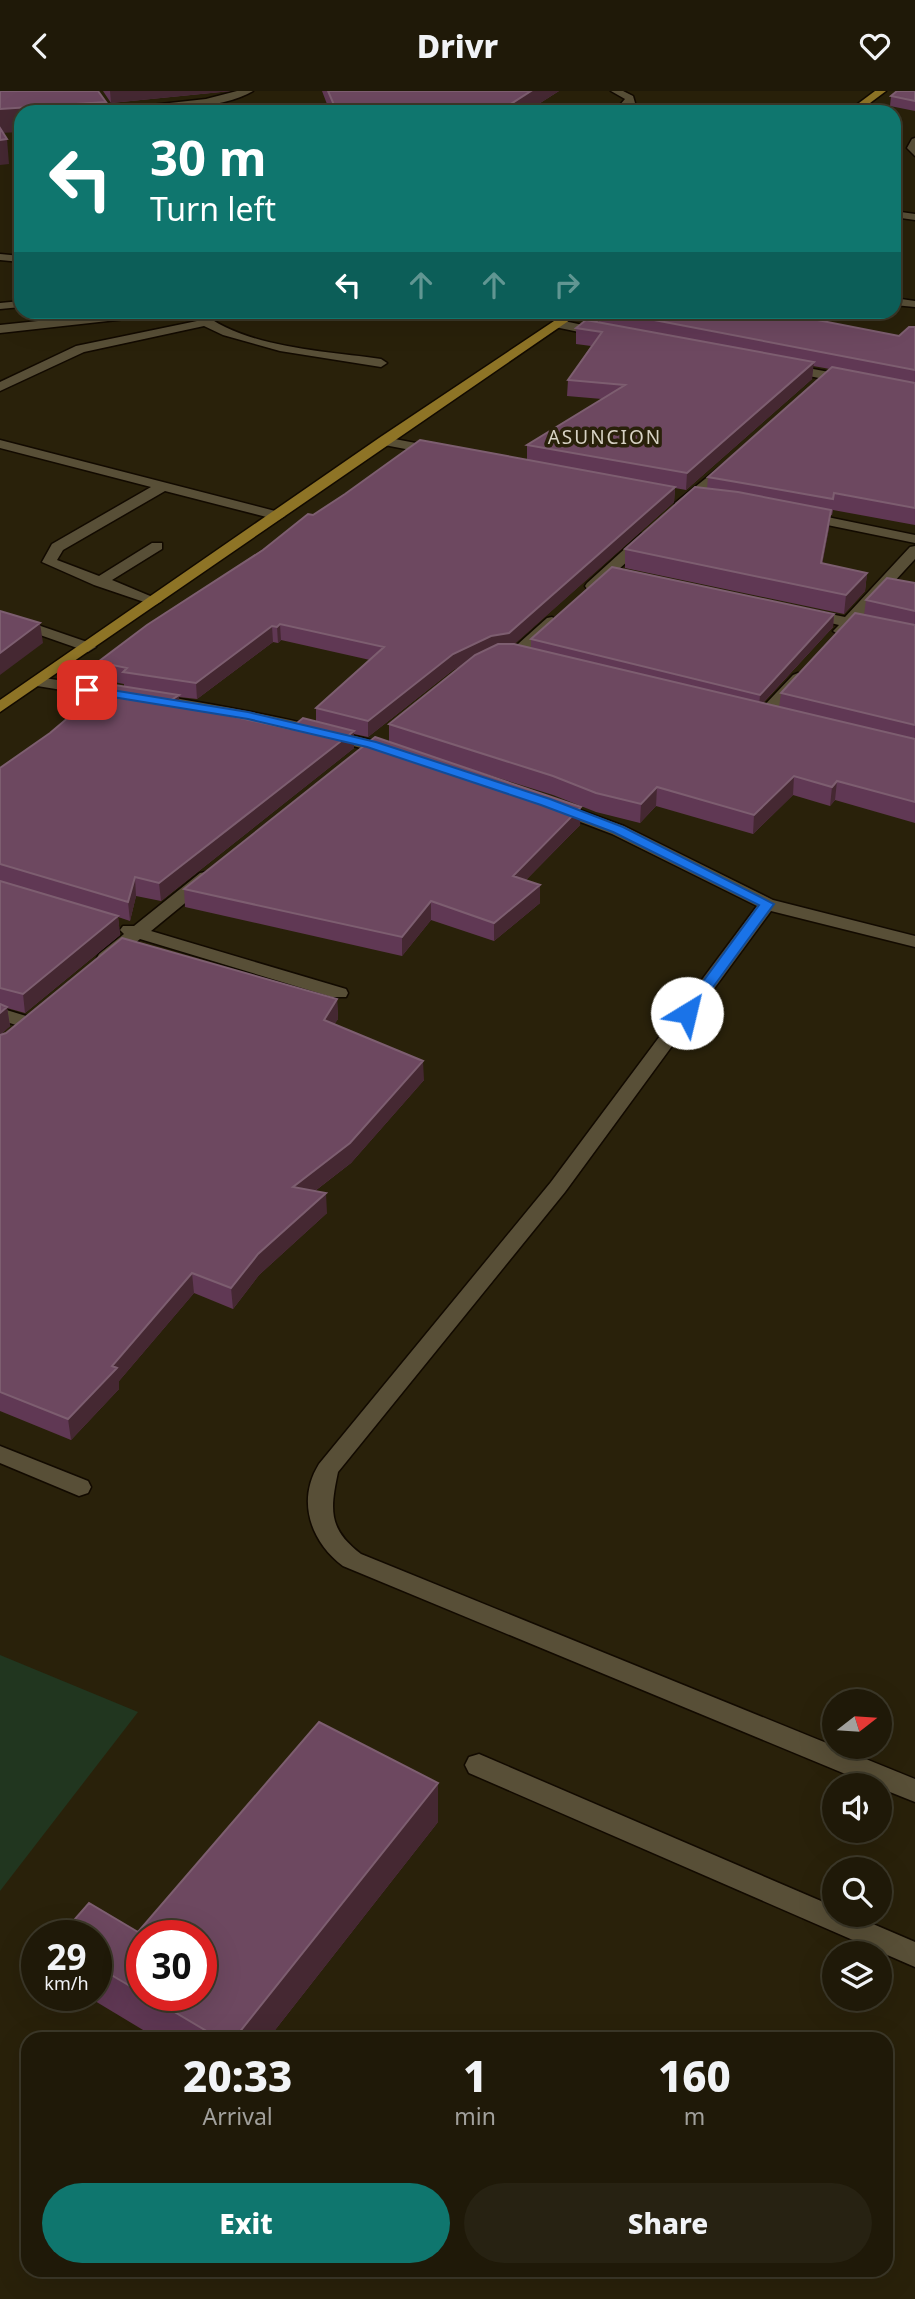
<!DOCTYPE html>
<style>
:root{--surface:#1f1908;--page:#272212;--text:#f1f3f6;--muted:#a1a09c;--line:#3c3829;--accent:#0f766e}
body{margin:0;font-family:"Noto Sans",sans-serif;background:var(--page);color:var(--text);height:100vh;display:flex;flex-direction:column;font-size:26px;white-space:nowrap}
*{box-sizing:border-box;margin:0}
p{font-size:23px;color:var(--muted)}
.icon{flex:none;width:38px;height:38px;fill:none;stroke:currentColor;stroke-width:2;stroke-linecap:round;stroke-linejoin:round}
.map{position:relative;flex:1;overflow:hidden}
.side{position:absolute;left:21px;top:1941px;width:872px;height:245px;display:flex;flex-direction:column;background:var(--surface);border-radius:21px;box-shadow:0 7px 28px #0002,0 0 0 2px var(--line)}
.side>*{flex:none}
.guide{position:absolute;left:14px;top:14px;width:887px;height:214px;border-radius:21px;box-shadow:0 7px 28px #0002,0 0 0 2px var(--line);background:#0f766e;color:#fff;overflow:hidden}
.needle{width:46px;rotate:73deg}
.controls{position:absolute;left:822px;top:1598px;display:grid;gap:14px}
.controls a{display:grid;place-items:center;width:70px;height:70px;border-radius:50%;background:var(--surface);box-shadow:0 7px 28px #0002,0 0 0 2px var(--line);font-size:35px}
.speed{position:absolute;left:21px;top:1829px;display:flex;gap:14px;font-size:35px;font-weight:700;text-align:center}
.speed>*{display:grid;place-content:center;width:91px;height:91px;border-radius:50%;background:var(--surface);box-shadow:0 7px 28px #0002,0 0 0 2px var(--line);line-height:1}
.speed small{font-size:18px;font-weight:400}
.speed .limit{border:10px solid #d22;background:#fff;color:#111}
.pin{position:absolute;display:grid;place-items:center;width:60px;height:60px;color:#fff;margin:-30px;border-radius:14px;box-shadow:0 4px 10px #0006}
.me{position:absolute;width:77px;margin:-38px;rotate:36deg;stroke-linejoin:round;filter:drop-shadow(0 0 5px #0008)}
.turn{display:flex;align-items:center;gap:24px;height:147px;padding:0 21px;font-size:32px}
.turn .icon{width:91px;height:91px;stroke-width:2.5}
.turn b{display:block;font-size:49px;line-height:60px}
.lanes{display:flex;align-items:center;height:66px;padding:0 21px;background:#0003;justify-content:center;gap:35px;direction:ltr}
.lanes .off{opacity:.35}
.eta{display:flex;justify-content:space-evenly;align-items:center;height:119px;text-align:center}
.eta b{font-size:42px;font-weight:800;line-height:49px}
.primary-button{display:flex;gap:14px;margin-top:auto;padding:14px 21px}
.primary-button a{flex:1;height:80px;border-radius:42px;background:var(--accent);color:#fff;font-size:28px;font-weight:800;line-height:80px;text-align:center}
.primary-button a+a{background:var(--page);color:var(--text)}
header{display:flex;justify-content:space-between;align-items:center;height:91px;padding:0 21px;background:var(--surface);font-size:32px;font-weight:800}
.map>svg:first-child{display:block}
.green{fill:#21361f}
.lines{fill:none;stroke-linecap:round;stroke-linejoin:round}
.minor-tunnel{stroke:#433c26;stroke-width:10;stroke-dasharray:10 5;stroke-linecap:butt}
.minor-casing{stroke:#120a00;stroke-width:3}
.major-casing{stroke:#120a00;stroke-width:3}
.minor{fill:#584f37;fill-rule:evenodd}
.major{fill:#8e7426;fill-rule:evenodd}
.wall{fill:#603854;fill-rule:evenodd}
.shaded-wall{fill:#452832}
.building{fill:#6d4860;stroke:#7d5e70;stroke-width:2}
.route{fill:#1a73e8;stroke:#114b97;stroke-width:2}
.labels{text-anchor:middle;stroke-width:7;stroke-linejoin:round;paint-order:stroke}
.far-neighbourhood-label{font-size:19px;letter-spacing:2px;fill:#d7d2c4;stroke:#29210a}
</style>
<header><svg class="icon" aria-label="back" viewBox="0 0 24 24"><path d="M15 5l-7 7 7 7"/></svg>Drivr<svg class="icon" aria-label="heart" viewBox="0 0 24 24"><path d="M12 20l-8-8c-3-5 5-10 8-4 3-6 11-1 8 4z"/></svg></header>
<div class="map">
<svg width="915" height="2208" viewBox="0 0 915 2208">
<rect width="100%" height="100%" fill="#29210a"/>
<!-- green -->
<path class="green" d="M0,1564l138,57 -138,179z"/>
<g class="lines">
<!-- minor-tunnel -->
<path class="minor-tunnel" d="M894,109l8,2"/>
<!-- minor casing -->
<g class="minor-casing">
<path id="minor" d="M237,0h16c-30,19 -107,21 -143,21l5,-3 91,-10z
M611,0h12l10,5 2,7 -10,9h-11l11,-13z
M915,47v18l-8,-8 5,-9z
M894,120l21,3v6l-21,-3z
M0,163l21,2v6l-21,-2z
M894,207l21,3v6l-21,-2z
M21,210v6l-21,2v-6z
M133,220h43l-5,3 -171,19v-8z
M189,220h11c44,37 126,40 181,48l6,4 -6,4 -101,-16 -57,-16 -19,-9 -120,26 -84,39v-9l76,-36 121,-25z
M559,229l48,10 2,3 -6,4 -48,-10 -2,-3z
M786,273l65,12 6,4 -6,4 -69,-13 -2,-3z
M384,346l53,10 7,4 -7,4 -58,-11 -2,-3z
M0,349l283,73 2,3 -7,4 -113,-29 -102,59 -6,10 42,16 53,-33h10v6l-50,31 50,21 -7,4 -5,-1 -56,-19 -52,-23 10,-18 99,-57 -151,-39z
M730,368l7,4 -2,3 -50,43h-10v-6z
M803,421l112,23v8l-117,-24v-6z
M646,442l7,4 -2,3 -54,49h-10l-2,-3 2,-3 54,-49z
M915,455v13l-56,61 56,12v10l-63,-14 -11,8 -8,-5 6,-6 -38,-9 -2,-3 7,-4 39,8 65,-70z
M0,521l93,32 3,3 -8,5 -5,-2 -83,-29z
M552,526l7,4 -2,3 -31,29 8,2 3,3 -3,3 -25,-3 -3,-3 3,-3 38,-34z
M798,582l5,2 3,3 -3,3 -34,38h-12l-2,-3 2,-3 36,-38z
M37,586c122,18 243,35 361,71l2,3 -8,5 -132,-34 -229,-37 -2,-3 2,-3z
M555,710l69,25 149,74 142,36v11l-144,-36 -206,281 -227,280c-8,38 -10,57 23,82l554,225v23l-35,-14v-3h-8l-529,-219c-32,-24 -47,-65 -24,-102l232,-282 206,-276 -145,-72 -63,-24 -2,-4 2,-4z
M206,781l9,5 -3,4 -61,50 195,58 2,4 -2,4h-14l-192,-58 -27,23h-14l-2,-4 2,-4 25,-20 -4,-4 3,-4h11l66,-53z
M0,917l36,11 3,4 -10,6 -29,-9z
M0,1355l88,35 3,6 -3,6 -9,3 -79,-33z
M479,1663l356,153v8h17l63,27v25l-446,-194 -4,-8 4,-8z"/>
</g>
<!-- major casing -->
<g class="major-casing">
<path id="major" d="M875,0h11l-28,21h-11z
M569,220h14l-583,401v-12l379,-262z"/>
</g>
<!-- minor -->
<use href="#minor" class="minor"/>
<!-- major -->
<use href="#major" class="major"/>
</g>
<!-- wall -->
<path class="wall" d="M103,0h128l-120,12z
M322,0h237l-33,21h-196z
M915,0v20l-25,-5 1,-10z
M600,220h171l128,25 16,-9v198l-82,-15 -1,5h-2l-1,13 -7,36 45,9 -2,18 -21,23 -219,-46v-19l82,-61 1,-11 122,-108 -17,-3 -1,13 -126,111 -11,-2 -1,14 -160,142 17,4v-9l303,-25 -1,13 -70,76 16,4 2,-14 83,-78 2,-15 49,-17v240l-80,-23 -5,6 -37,-11 -40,39 -97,-28 -16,17 -44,-11 -43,-17 -93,-29 121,41 -1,18 -54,55 14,23 -46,38 -63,-21 -29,36 -217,-49 -1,-18 205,-147v-18l73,-59 -9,5 -85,67 -14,-3v14l-193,153 -25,-5 -6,25 -12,-4 2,18 -95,78 -18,-5 3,18 -10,9v-267l124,-82v-2l-25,-5 -1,-17 215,-147 214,-55v-15l75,-46 -35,-3 1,-16 23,-34 -15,-2v-16l23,-6zM281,549l89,20 -54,48v14l-26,7 -111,-24v-8l18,2 76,-57 5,1z
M337,908l1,20 -4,5 90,56 -73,83 -36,28 12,22 -68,62 -26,34 -39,-16 -75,88v8l-48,51 -71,-29v-376z
M438,1731l-170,217h-110l-73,-44h11v-60l42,-3zM142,1844l59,60h-59z"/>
<!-- shaded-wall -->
<path class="shaded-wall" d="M110,0h121l-120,12z
M531,0h28l-33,21h-20v-5z
M106,11l1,10h-86v20l-21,1v-24z
M7,48l2,25 -9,1v-25z
M814,271l-2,17 -126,111 1,-17z
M675,396l-1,15 -165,147 -18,3 -38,18 -85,67v-16l85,-67z
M831,419l-2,18 -10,54 2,-19z
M867,482l-2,18 -21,23 2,-19z
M834,523l-1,13 -74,80 1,-12z
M40,532l3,20 -43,32v-22z
M280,533l1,16 -3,3 -1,-16z
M272,535l1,16 -76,57 -1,-16z
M179,604l1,17 -12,-10z
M354,640v17l-193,153 -2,-18z
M794,685l-1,19 -40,39 1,-19z
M837,690l-2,19 -5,6 2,-19z
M657,696l-1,19 -16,17 1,-19z
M581,716l-1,18 -68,69 1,-18z
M135,786l1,19 -6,25 -2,-19z
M540,794v18l-46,38v-18z
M431,810v19l-29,36v-19z
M118,825l2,19 -95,78 -2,-19z
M337,908l1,20 -13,20 -1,-19z
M7,916l3,19 -10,9v-22z
M423,970l1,19 -73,83 -57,44 -1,-20z
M326,1102l1,20 -68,62 -26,34 -2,-21 27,-34z
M192,1182l2,20 -75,88v8l-48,51 -3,-21 44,-53z
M438,1692v39l-170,217h-34z"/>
<!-- building -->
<path class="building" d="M0,0h98l8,11 -106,7z
M328,0h203l-25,16 3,5h-172z
M897,0h18v10l-24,-5z
M0,37l7,11 -7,1z
M607,220h164l128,25 10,-9h6v43z
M586,229l228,42 -127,111 -160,-28 98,-60 -57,-5 34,-48 -26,-4z
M832,276l83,16v125l-81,-15 -1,6 -125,-22z
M420,349l255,47 -166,146 -18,3 -38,18 -85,67 -52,-13 68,-61 -104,-23 -3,3 -5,-1 -76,57 -73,-11 4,-4 -29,-6 49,-37 116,-75 45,-36 5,1 32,-21z
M695,396l43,5 93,18 -10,53 46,10 -21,22 -221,-46z
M612,476l222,47 -74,81 -229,-56z
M887,487l28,5v28l-49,-11z
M0,520l40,12 -40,30z
M855,522l60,12v100l-134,-32z
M498,553h16l401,95v63l-78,-21 -5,6 -38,-11 -40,39 -97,-28 -16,17 -45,-11 -43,-17 -164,-52 86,-69z
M108,593l71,11 -11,7 122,27 13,-11 51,13 -195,152 -24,-6 -7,25 -128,-38v-96l50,-35z
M375,646l206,70 -68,69 27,9 -46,38 -63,-22 -29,36 -218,-48z
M0,790l118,35 -95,78 -23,-6z
M122,847l215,61 -13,21 99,41 -73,82 -57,44 33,6 -68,61 -27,34 -39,-15 -80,93 5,2 -49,51 -68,-27v-357l6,-2z
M0,913l7,3 -7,6z
M319,1631l119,61 -204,256h-14l-74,-44h55v-60h-59v58l-46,-27v-31h-35l28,-32 49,29z"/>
<!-- route -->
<path class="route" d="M87,595l161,26 128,30 174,57 73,28 151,77 -82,112h-10l-2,-3 2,-3 77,-105 -146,-73 -72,-27 -174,-58 -119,-28 -166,-27 -1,-2z"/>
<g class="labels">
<!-- far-neighbourhood labels -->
<g class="far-neighbourhood-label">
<text x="605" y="353">ASUNCION</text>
</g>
</g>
</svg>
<div class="controls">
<a><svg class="needle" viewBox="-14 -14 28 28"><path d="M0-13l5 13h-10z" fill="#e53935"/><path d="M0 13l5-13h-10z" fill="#a1a09c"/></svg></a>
<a><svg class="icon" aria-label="sound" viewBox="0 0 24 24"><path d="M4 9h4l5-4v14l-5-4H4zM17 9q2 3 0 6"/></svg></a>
<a><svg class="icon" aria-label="search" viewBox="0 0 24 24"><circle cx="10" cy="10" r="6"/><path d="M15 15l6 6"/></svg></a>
<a><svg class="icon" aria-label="layers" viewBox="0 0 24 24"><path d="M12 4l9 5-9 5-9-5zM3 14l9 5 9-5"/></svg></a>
</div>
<div class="speed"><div>29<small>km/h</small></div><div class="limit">30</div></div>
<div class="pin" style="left:87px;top:599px;background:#d93025"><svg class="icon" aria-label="arrive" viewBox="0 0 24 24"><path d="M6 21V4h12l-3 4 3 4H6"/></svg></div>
<svg class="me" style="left:687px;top:922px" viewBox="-20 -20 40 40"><circle r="19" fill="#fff"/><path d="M0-13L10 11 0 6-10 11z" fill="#1a73e8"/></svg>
<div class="guide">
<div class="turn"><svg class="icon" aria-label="left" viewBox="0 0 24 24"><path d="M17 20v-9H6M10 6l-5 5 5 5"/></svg><div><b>30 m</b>Turn left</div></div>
<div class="lanes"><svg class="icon" aria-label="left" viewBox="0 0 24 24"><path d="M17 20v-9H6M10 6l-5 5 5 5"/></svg><svg class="icon off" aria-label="ahead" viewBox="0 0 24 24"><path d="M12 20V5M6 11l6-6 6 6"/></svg><svg class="icon off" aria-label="ahead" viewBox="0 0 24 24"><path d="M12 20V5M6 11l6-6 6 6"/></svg><svg class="icon off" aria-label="right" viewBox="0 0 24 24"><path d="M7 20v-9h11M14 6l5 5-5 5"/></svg></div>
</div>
<section class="side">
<div class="eta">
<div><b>20:33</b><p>Arrival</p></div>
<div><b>1</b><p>min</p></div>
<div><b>160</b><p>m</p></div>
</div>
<div class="primary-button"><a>Exit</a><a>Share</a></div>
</section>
</div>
